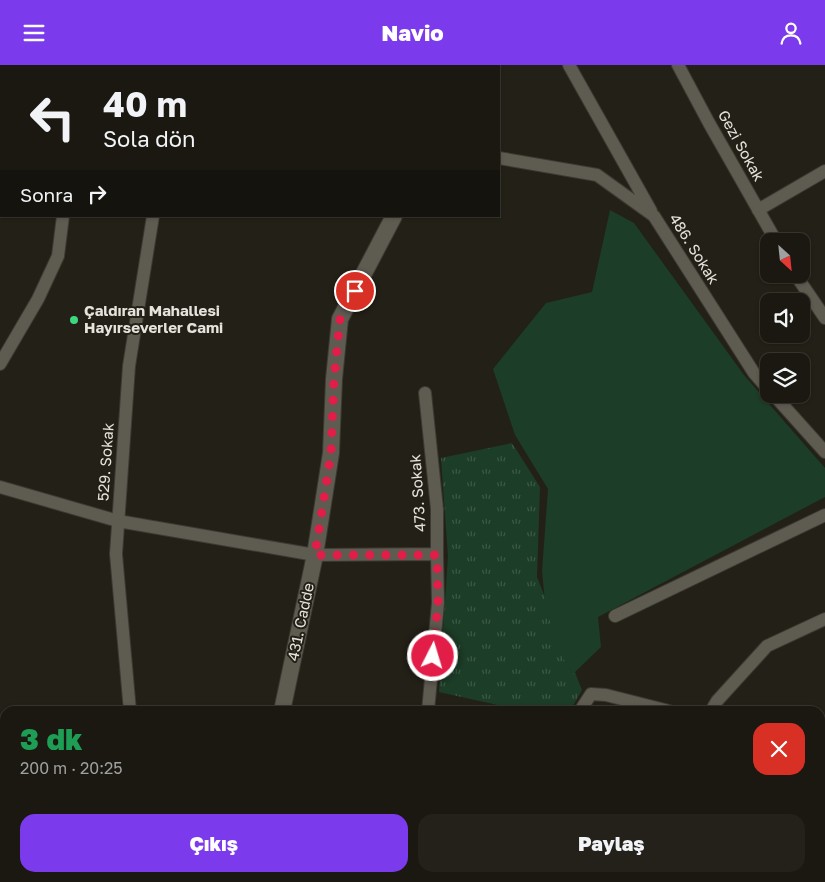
<!DOCTYPE html>
<html lang="tr">
<meta charset="utf-8">
<style>
:root{--surface:#1a1811;--page:#23211a;--text:#f1f3f6;--muted:#9fa09f;--line:#383731;--accent:#7c3aed}
body{margin:0;font-family:"Golos Text",sans-serif;background:var(--page);color:var(--text);height:100vh;display:flex;flex-direction:column;font-size:19px;white-space:nowrap}
*{box-sizing:border-box;margin:0}
p{font-size:16px;color:var(--muted)}
.icon{flex:none;width:28px;height:28px;fill:none;stroke:currentColor;stroke-width:2;stroke-linecap:round;stroke-linejoin:round}
.map{position:relative;flex:1;overflow:hidden}
.side{position:absolute;left:0px;top:641px;width:825px;height:176px;display:flex;flex-direction:column;background:var(--surface);border-radius:15px 15px 0 0;box-shadow:0 1px 4px #0004,0 0 0 1px var(--line)}
.side>*{flex:none}
.banner{position:absolute;left:0px;top:0px;width:500px;height:152px;box-shadow:0 1px 4px #0004,0 0 0 1px var(--line);background:#1a1811;color:var(--text);overflow:hidden}
.needle{width:32px;rotate:153deg}
.fabs{position:absolute;left:760px;top:168px;display:grid;gap:10px}
.fabs a{display:grid;place-items:center;width:50px;height:50px;border-radius:10px;background:var(--surface);box-shadow:0 1px 4px #0004,0 0 0 1px var(--line);font-size:25px}
.pin{position:absolute;display:grid;place-items:center;width:42px;height:42px;color:#fff;margin:-21px;border:2px solid #fff;border-radius:50%;box-shadow:0 1px 5px #0007}
.me{position:absolute;width:55px;margin:-28px;rotate:5deg;stroke-linejoin:round;filter:drop-shadow(0 0 4px #0008)}
.turn{display:flex;align-items:center;gap:18px;height:105px;padding:0 20px;font-size:22px}
.turn .icon{width:65px;height:65px;stroke-width:2.5}
.turn b{display:block;font-size:35px;line-height:42px}
.then{display:flex;align-items:center;height:48px;padding:0 20px;background:#0003;gap:10px;font-size:19px}
.round{display:grid;place-items:center;flex:none;width:52px;height:52px;border-radius:15px;background:var(--page)}
.overview{display:flex;align-items:center;justify-content:space-between;height:85px;padding:0 20px}
h1{font-size:30px;font-weight:800;line-height:38px;color:#1e9e55}
.cta{display:flex;gap:10px;margin-top:auto;padding:10px 20px}
.cta a{flex:1;height:58px;border-radius:15px;background:var(--accent);color:#fff;font-size:20px;font-weight:800;line-height:58px;text-align:center}
.cta a+a{background:var(--page);color:var(--text)}
header{display:flex;justify-content:space-between;align-items:center;height:65px;padding:0 20px;background:var(--accent);color:#fff;font-size:22px;font-weight:800}
.map>svg:first-child{display:block}
.grass{fill:url(#grass-tufts)}
.green{fill:#1c3d27}
.lines{fill:none;stroke-linecap:round;stroke-linejoin:round}
.minor-casing{stroke:#3c3a33;stroke-width:14}
.tertiary-casing{stroke:#3c3a33;stroke-width:18}
.minor{stroke:#5e5c51;stroke-width:12}
.tertiary{stroke:#5e5c51;stroke-width:16}
.route{stroke:#e11d48;stroke-width:9;stroke-dasharray:0 16.2}
.poi-dot{fill:#3cd77e;stroke:#232017;stroke-width:2}
.labels{text-anchor:middle;stroke-width:4;stroke-linejoin:round;paint-order:stroke}
.street-label{font-size:15px;fill:#e4e3dc;stroke:#232017}
.poi-label{font-size:15px;font-weight:bold;fill:#e4e3dc;stroke:#232017;text-anchor:start}
</style>
<header><svg class="icon" aria-label="menu" viewBox="0 0 24 24"><path d="M4 6h16M4 12h16M4 18h16"/></svg>Navio<svg class="icon" aria-label="person" viewBox="0 0 24 24"><circle cx="12" cy="8" r="4"/><path d="M4 21q1-7 8-7t8 7"/></svg></header>
<div class="map">
<svg width="825" height="817" viewBox="0 0 825 817">
<defs>
<pattern id="grass-tufts" width="24" height="20" patternUnits="userSpaceOnUse" patternTransform="scale(1.25)"><rect width="24" height="20" fill="#1c3d27"/><path d="M3 7l-1-3M5 7V3M7 7l1-3M15 17l-1-3M17 17v-4M19 17l1-3" fill="none" stroke="#3d5946"/></pattern>
</defs>
<rect width="100%" height="100%" fill="#232017"/>
<!-- grass -->
<path class="grass" d="M512,378l28,44 -3,90 45,113 -12,21h-46l-85,-19 9,-136 -7,-98z
M574,813l1,4 -71,-1v-3z"/>
<!-- green -->
<path class="green" d="M610,145l24,13 110,152 81,93v29l-227,120 3,30 -28,27 -15,-24 -13,-47 -3,-32 6,-82 -33,-54 -22,-66 53,-66 46,-11z
M103,813l171,-1v5h-185v-2z"/>
<g class="lines">
<!-- minor casing -->
<g class="minor-casing">
<path id="minor" d="M569,0l82,146
M678,0l31,58 67,118
M83,1v-1
M176,1v-1
M499,93l98,17 57,41 100,157 15,17
M0,134h1
M758,145l67,-39
M795,209l30,44
M0,299l38,-65 20,-43 5,-40
M425,328l12,116v45l1,49 -10,108
M773,329l52,58
M0,422l118,34 197,34 122,-1
M615,551l210,-101
M130,646l-14,-157 13,-188 24,-150
M580,646l11,-17 15,1 63,16
M711,646l6,-10 50,-55 58,-27
M0,717l5,-1
M820,750l5,4
M79,812l1,5
M417,812l1,5
M583,812l2,5
M684,812v5"/>
</g>
<!-- tertiary casing -->
<g class="tertiary-casing">
<path id="tertiary" d="M424,0v1
M282,646l33,-156 16,-102 3,-74 6,-60 54,-103
M288,812l1,5"/>
</g>
<!-- minor -->
<use href="#minor" class="minor"/>
<!-- tertiary -->
<use href="#tertiary" class="tertiary"/>
</g>
<g class="lines">
<!-- route -->
<path class="route" d="M355,226l-15,28 -6,60 -3,74 -16,102h122l1,48 -5,53"/>
</g>
<!-- markers -->
<circle class="poi-dot" cx="74" cy="255" r="5"/>
<g class="labels">
<!-- street labels -->
<g class="street-label">
<text transform="translate(741 81) rotate(61)" y="5">Gezi Sokak</text>
<text transform="translate(694 184) rotate(58)" y="5">486. Sokak</text>
<text transform="translate(106 397) rotate(-86)" y="5">529. Sokak</text>
<text transform="translate(418 428) rotate(-94)" y="5">473. Sokak</text>
<text transform="translate(301 557) rotate(-78)" y="5">431. Cadde</text>
</g>
<!-- poi labels -->
<g class="poi-label">
<text x="84" y="251">Çaldıran Mahallesi<tspan x="84" dy="17">Hayırseverler Cami</tspan></text>
</g>
</g>
</svg>
<div class="fabs">
<a><svg class="needle" viewBox="-14 -14 28 28"><path d="M0-13l5 13h-10z" fill="#e53935"/><path d="M0 13l5-13h-10z" fill="#9fa09f"/></svg></a>
<a><svg class="icon" aria-label="sound" viewBox="0 0 24 24"><path d="M4 9h4l5-4v14l-5-4H4zM17 9q2 3 0 6"/></svg></a>
<a><svg class="icon" aria-label="layers" viewBox="0 0 24 24"><path d="M12 4l9 5-9 5-9-5zM3 14l9 5 9-5"/></svg></a>
</div>
<div class="pin" style="left:355px;top:226px;background:#d93025"><svg class="icon" aria-label="arrive" viewBox="0 0 24 24"><path d="M6 21V4h12l-3 4 3 4H6"/></svg></div>
<svg class="me" style="left:433px;top:591px" viewBox="-20 -20 40 40"><circle r="17" fill="#e11d48" stroke="#fff" stroke-width="3"/><path d="M0-11L8 9 0 5-8 9z" fill="#fff"/></svg>
<div class="banner">
<div class="turn"><svg class="icon" aria-label="left" viewBox="0 0 24 24"><path d="M17 20v-9H6M10 6l-5 5 5 5"/></svg><div><b>40 m</b>Sola dön</div></div>
<div class="then">Sonra<svg class="icon" aria-label="right" viewBox="0 0 24 24"><path d="M7 20v-9h11M14 6l5 5-5 5"/></svg></div>
</div>
<section class="side">
<div class="overview"><div><h1>3 dk</h1><p>200 m · 20:25</p></div><a class="round" style="background:#d93025;color:#fff"><svg class="icon" aria-label="close" viewBox="0 0 24 24"><path d="M6 6l12 12M18 6L6 18"/></svg></a></div>
<div class="cta"><a>Çıkış</a><a>Paylaş</a></div>
</section>
</div>
